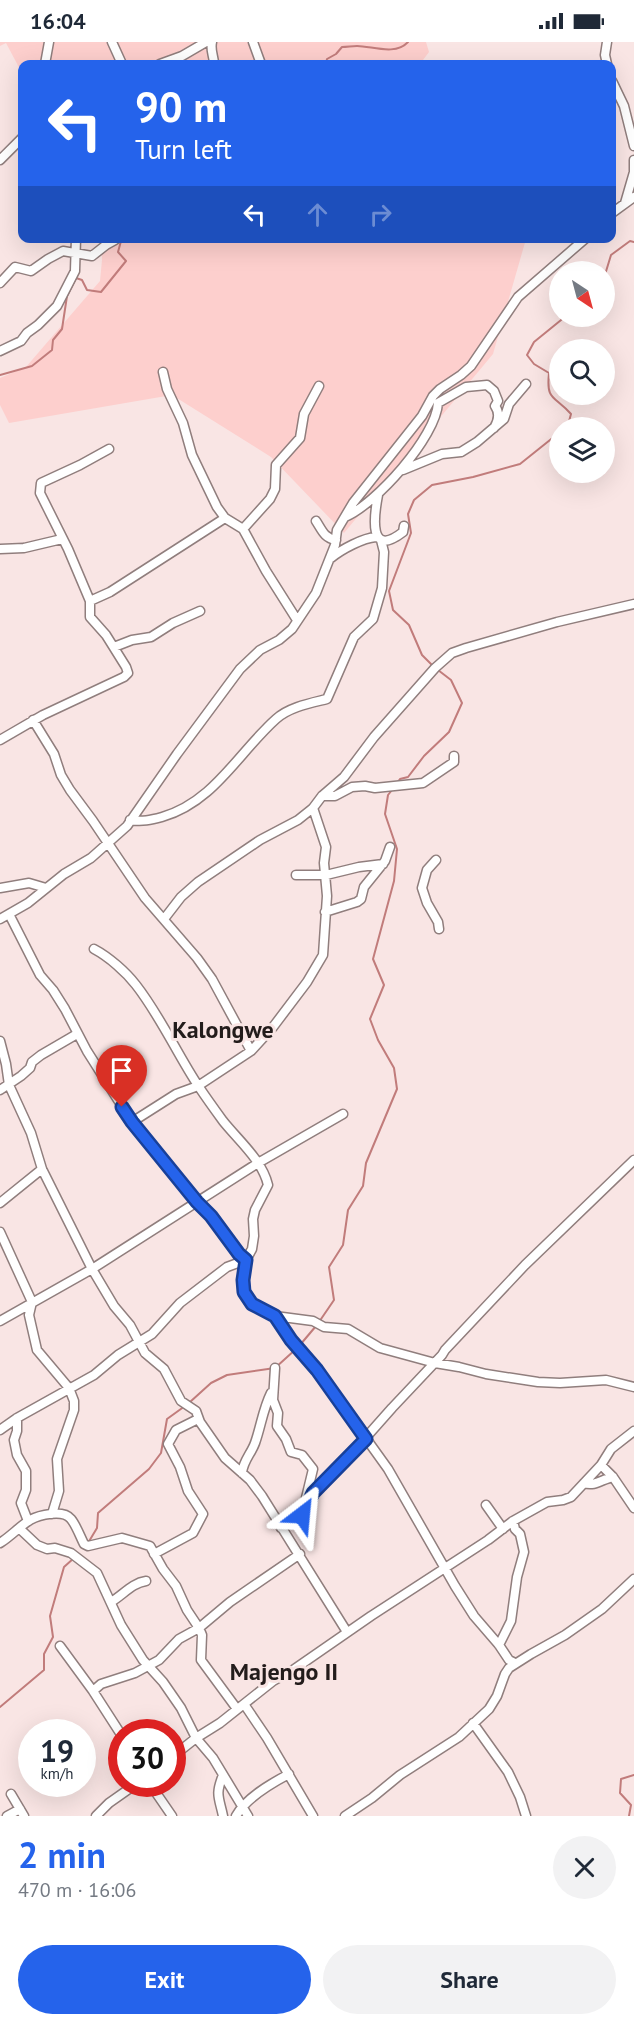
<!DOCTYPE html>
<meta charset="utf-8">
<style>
:root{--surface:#fff;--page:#f2f2f3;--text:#1f2937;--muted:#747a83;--accent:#2563eb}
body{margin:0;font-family:"PT Sans",sans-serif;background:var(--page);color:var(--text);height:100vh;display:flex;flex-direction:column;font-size:22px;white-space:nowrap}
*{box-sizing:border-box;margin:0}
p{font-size:20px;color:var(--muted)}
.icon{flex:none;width:33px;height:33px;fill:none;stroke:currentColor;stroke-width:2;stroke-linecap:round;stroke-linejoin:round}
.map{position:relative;height:1774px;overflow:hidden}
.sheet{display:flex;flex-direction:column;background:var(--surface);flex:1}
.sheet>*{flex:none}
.top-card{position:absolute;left:18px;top:18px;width:598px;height:183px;border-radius:12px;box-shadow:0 6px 24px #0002;background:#2563eb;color:#fff;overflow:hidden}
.needle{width:39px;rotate:144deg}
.fabs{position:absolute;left:549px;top:219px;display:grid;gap:12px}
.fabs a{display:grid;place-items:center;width:66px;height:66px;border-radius:50%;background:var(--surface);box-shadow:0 6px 24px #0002;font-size:30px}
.speed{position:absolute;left:18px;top:1677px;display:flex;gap:12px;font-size:30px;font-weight:700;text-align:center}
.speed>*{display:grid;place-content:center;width:78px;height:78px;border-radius:50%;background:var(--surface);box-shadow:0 6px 24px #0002;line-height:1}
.speed small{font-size:15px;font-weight:400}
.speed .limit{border:9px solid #d22;background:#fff;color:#111}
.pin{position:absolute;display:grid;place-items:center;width:51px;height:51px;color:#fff;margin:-62px -26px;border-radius:50% 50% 50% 0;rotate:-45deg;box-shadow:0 0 6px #0007}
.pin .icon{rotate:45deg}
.me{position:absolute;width:66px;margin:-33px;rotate:29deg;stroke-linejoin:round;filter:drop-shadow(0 0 4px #0008)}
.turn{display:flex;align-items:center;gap:21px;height:126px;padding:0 18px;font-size:27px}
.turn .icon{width:78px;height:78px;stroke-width:2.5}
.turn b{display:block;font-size:42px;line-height:51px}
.lanes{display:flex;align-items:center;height:57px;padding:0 18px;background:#0003;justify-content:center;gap:30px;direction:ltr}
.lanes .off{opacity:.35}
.round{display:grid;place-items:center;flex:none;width:63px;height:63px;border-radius:32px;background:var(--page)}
.summary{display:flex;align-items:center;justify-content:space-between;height:102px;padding:0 18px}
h1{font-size:36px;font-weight:600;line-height:45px;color:var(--accent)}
.primary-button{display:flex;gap:12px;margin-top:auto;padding:12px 18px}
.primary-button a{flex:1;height:69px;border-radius:36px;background:var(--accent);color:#fff;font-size:24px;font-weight:600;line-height:69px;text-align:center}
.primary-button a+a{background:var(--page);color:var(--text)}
.status{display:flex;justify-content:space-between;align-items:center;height:42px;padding:0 30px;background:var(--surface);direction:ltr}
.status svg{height:16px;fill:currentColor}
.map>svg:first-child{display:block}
.green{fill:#fdcfcd}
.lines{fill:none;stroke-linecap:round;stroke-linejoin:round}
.stream{stroke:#c17c7b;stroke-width:2}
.minor-casing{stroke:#907e7d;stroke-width:11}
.minor{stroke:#fff;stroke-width:8}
.route-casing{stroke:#184099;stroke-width:15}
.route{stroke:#2563eb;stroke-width:10}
.labels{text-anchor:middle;stroke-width:6;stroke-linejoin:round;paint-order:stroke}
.quarter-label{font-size:24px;font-weight:bold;fill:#231c1b;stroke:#f9e5e4}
</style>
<div class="status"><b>16:04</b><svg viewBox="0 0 49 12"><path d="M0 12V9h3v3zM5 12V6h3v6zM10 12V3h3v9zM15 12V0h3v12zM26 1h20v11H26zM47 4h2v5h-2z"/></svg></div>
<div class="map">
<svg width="634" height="1774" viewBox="0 0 634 1774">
<rect width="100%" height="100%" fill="#f9e5e4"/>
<!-- green -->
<path class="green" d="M0,0h426l3,10 -9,12h-398v9l-16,-30 -6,3z
M101,197h425l-33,115 -149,179 -73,-76 -99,-62 -163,28 -9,-18v-27l26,-11 74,-86 2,-21z"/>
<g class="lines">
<!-- stream -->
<path class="stream" d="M326,22l1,-5 9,-5 6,-7c5,0 10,-1 15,-1 15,0 38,10 51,-4
M604,236l7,-23 19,-14 4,1
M0,333l32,-9 20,-16 1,-10 9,-11 5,-33 9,-18 6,2 5,10 14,2 25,-31 -8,-9 3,-11 4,-3
M565,386l3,-3 3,-11c-17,-19 -25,-13 -22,-41l-15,-9 -7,-9 7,-13 32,-26
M433,624l-11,-11 -13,-30 -16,-15 -4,-19 22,-58 -3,-19 6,-14 18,-15 41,-8 47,-13 40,-32
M397,741l3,-4 8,-2 16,-21 25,-24 13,-29 -11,-23 -13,-10
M319,1280l15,-22 -5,-33 14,-22 5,-35 15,-24 3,-23 31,-74 -3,-21 -16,-28 -8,-21 14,-34 -11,-26 21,-78 3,-32 -12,-35 3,-19 4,-5
M300,1303l16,-19
M190,1360l21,-19 16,-8 48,-7 21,-19
M88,1501l9,-15 1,-15 51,-44 12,-16 6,-34 18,-13
M0,1665l44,-37v-16l9,-17 -3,-21 14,-49 10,-9
M629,1774l2,-11 -11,-12 1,-14 13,-4"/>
<!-- minor casing -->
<g class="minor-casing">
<path id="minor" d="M112,0l10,22
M212,0c-2,9 2,14 2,22
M253,0l8,22
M607,0l-2,13 2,9
M45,22l4,-22
M160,22l22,-8 24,-14
M612,39l12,25 10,40
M0,118l22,-22
M625,161l9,-31v-12
M612,171l22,-16
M0,241l15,-16 16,4 17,-12 15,-8 29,5 14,-11 9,-5
M0,309l21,-10 6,-8 11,-8 19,-19 18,-35 1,-33
M163,330l4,17 16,34 9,32 25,52 8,11 18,11 23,42 31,49
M403,428l39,-16 19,-2 16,-10 27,-23 5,-15 17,-20
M378,453c-4,21 -10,64 25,37l1,-6
M345,475c31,-13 91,-80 93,-114l28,-16 21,-2 7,6 4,10 -3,5c5,7 4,14 -1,22
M316,479c6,9 8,17 20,19
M243,487l27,-30 5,-10 1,-24 24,-27 4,-24 15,-28
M0,507l24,-1 38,-9
M331,516c11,-9 32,-20 45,-21
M90,559l20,-9 115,-74
M114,605l18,-7 19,-3 22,-14 27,-12
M33,678l21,34 7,21 9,15 23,31 52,77 52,60 15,21 39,72
M0,698l43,-25 81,-38 4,-4 -2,-6 -20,-32 -16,-18v-16l-22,-52 -28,-56 1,-10 39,-18 29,-16
M322,754h13l17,-9 13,-1 10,2 48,-5 31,-21v-6
M130,778c12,2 21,0 32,-3 52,-15 76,-64 114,-98 13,-12 35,-16 51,-20l27,-62 19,-18 9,-31 2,-36 -3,-12
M436,818l-9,10 -5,18 5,15 11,19 1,7
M296,833h30l33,-8 24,-3
M0,846l29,-5 17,5
M325,870l32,-10 4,-3 3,-12 21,-26 5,-14
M9,872l31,61 13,15 12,19 22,42 45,71 65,80 14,14 28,38 7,6
M0,877l28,-16 36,-29 27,-16 36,-32 50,-72 63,-85 20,-19 19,-10 13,-11 24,-36 19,-48 2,-15 16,-27 69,-87 11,-20 7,-7 21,-14 10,-9 47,-69 68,-59
M164,877l17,-22 17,-15 62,-42 38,-20 15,-12 9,-12 22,-19 30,-40 61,-69 17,-15 14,-5 91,-26 77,-18
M94,907c15,8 32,23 42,36 25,32 41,69 63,102 8,12 16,23 24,34 16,20 39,39 45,64l-13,25 -2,9 1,17 -2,13 -6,11 -3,20 1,12 8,12 23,12 16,24 26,30 71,99 67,117 19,30 25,29 10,15 6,3
M0,999l6,23 3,21 22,48 11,36 50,100 22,37 16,19 15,28 19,16 17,32 15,10 4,11 25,36 25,22 12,16 85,136
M0,1048l21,-14 9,-8 2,-6 9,-7 36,-21
M132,1080l44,-28 22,-8 53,-35 22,-24 34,-45 16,-27 4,-59 -3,-33 2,-16 -13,-39
M0,1161l42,-34
M0,1190l32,70 -3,13 8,35 32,38 5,13v9l-17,49 2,32 -7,23
M275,1274l38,5 11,6 24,2 32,19 55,15 24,4 27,7 52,8 22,1 46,-3 28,7
M0,1279l92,-52 166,-106 85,-49
M275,1326l-2,32 5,13 -1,13 9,13 5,13 11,3 11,14 -7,29
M17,1376v13l-3,9 3,15 9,16v19l-5,13 7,18
M0,1388l17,-12 77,-43 24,-20 34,-21 28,-31 47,-36 19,-7
M601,1423l12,12 21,31
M242,1431c1,-12 9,-19 13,-30 6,-17 8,-34 16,-50
M584,1441c11,4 18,-4 29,-6
M486,1463l17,24
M281,1486l21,-13 4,-4 2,-9 5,-9 16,-18 16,-14 47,-53 50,-53 3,-5 80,-85 109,-105
M20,1487l17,16 10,4 8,-1 16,5 26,20 24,52 22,35 20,22 18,26 15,30 17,20 35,58
M0,1501c11,-7 20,-17 30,-23 9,-5 33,-11 41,-1 5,6 9,17 13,25l4,2 34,-8 28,8 13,23 13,17 11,24 12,18 3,7 -1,25 36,49
M154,1512l39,-21 10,-19 -15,-23 -8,-24 -12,-23 8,-14 22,-11
M111,1560c12,-7 21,-19 35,-21
M499,1603l12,-24 6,-44 7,-25 -4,-18 -5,-5 -2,-8
M60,1604l33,45 29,45
M93,1649l8,-7 34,-11 24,-13 20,-21 20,-11 31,-26 70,-48
M244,1662l23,34 46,78
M473,1681l35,49 12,25 6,19
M172,1715l24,-19 24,-15 53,-42 20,-11 78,-54 117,-76 25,-19 34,-19 16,-2 8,-3 30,-32 10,-16 23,-18
M223,1733c-8,20 -4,22 0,41
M150,1742l22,32
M11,1752l13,22
M7,1774l13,-7
M96,1774l13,-13 27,-19
M236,1774c10,-18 34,-32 53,-42
M345,1774l27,-18 28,-23 59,-38 30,-28 8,-13 8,-22 4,-6 22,-14 34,-19 37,-26 32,-30"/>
</g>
<!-- minor -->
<use href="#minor" class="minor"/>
</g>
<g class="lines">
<!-- route casing -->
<g class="route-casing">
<path id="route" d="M122,1065l10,15 65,80 14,14 28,38 7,6 -3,20 1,12 8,12 23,12 16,24 26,30 49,69 -53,54c-4,8 -6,16 -11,22"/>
</g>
<!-- route -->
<use href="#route" class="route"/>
</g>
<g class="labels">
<!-- quarter labels -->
<g class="quarter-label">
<text x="223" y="996">Kalongwe</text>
<text x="284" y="1638">Majengo II</text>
</g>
</g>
</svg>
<div class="fabs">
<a><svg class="needle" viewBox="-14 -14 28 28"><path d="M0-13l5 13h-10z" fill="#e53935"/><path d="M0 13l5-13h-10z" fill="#747a83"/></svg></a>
<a><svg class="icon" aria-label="search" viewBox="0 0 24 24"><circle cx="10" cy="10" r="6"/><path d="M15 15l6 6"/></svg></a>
<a><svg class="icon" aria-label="layers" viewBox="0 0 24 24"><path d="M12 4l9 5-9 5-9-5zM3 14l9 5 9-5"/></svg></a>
</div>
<div class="speed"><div>19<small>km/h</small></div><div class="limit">30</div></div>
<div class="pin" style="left:122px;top:1065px;background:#d93025"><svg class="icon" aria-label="arrive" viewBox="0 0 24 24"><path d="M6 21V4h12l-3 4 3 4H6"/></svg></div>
<svg class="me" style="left:302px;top:1473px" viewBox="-20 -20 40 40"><path d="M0-17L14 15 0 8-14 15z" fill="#2563eb" stroke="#fff" stroke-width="4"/></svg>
<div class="top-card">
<div class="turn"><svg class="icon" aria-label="left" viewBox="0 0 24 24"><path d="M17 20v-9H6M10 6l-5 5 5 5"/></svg><div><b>90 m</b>Turn left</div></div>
<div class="lanes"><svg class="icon" aria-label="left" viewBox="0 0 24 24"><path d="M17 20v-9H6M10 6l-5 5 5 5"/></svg><svg class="icon off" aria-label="ahead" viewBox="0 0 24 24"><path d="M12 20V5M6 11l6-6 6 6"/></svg><svg class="icon off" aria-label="right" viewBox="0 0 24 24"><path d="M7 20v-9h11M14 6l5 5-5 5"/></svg></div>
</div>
</div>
<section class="sheet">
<div class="summary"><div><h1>2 min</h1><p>470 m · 16:06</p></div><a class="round"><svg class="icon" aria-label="close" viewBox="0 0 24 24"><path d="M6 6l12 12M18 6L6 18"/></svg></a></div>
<div class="primary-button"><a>Exit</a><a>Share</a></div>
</section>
